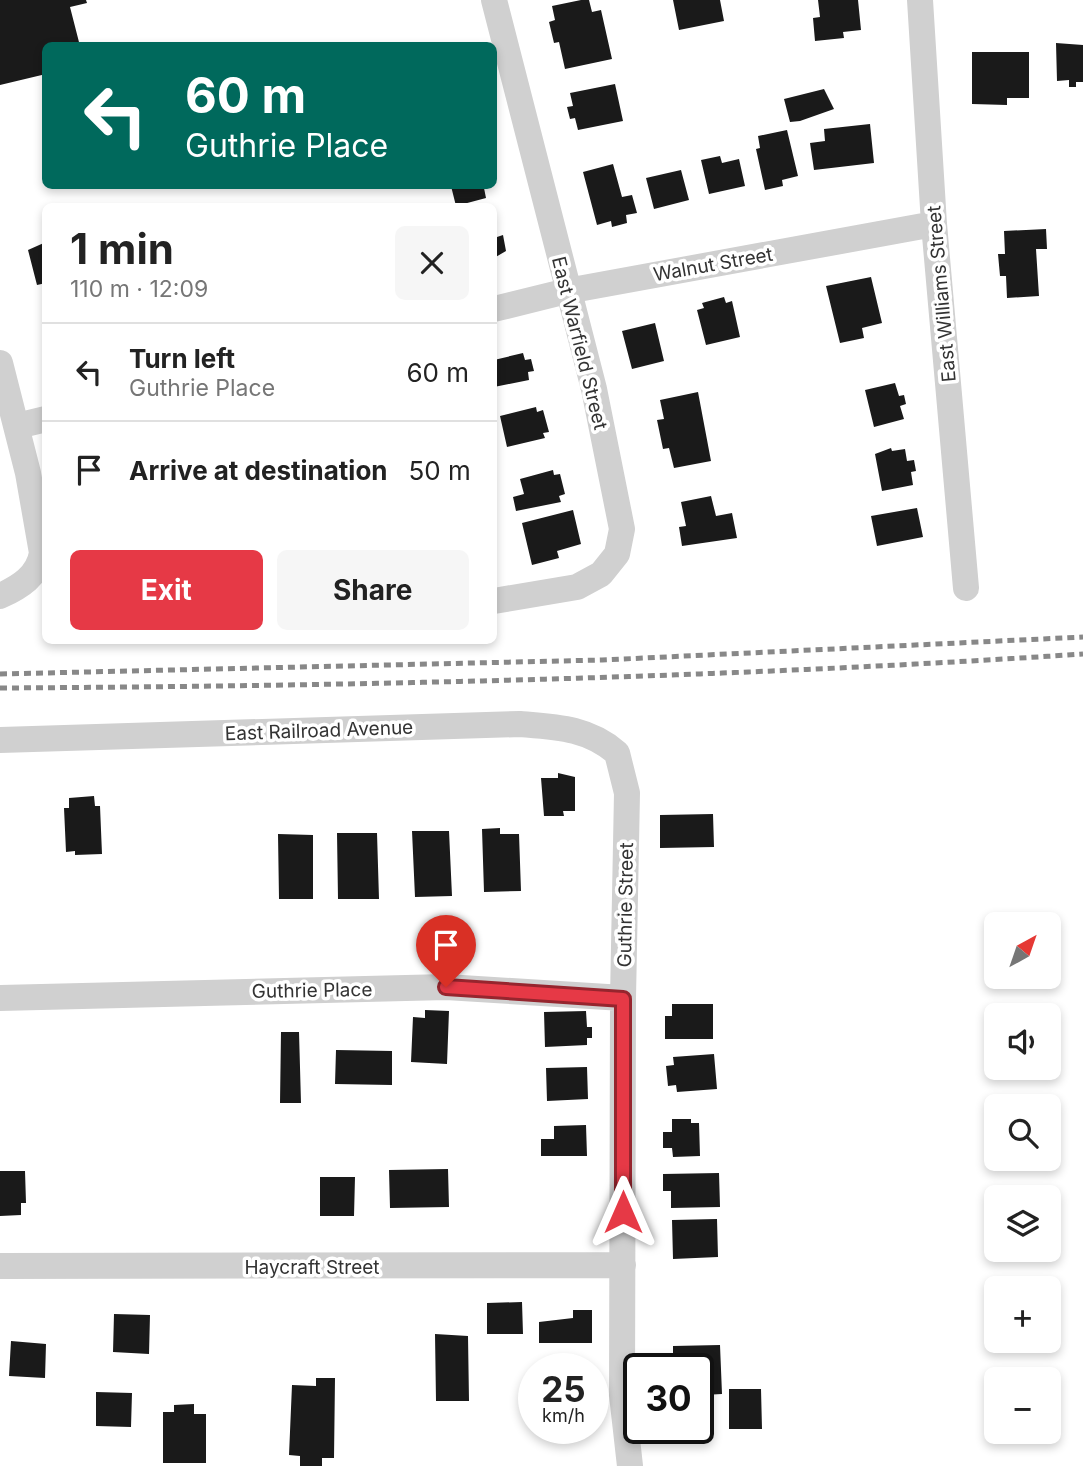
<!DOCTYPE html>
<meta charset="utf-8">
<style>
:root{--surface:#fff;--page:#f6f6f6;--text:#222;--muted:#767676;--line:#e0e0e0;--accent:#e63946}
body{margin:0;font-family:Inter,sans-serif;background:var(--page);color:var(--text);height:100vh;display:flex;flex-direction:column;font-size:26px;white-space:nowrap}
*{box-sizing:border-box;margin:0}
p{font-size:23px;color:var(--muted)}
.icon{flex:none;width:38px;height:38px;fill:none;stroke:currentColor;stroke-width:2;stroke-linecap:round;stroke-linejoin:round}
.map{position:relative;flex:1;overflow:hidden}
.drawer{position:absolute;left:42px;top:203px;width:455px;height:441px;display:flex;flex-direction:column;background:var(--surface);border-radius:10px;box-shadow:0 4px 10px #0003}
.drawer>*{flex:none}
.guide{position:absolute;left:42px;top:42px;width:455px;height:147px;border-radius:10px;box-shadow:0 4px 10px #0003;background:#00695c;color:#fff;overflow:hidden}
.needle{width:46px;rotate:40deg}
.buttons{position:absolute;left:984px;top:912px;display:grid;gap:14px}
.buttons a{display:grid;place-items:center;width:77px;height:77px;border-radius:10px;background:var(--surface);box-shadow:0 4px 10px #0003;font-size:35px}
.speed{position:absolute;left:518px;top:1353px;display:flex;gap:14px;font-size:35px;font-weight:700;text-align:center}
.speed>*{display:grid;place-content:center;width:91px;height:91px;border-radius:50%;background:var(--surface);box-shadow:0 4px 10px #0003;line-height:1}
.speed small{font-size:18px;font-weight:400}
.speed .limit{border:4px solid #111;border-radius:10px;background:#fff;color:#111}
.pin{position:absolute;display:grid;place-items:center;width:60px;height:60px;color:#fff;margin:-72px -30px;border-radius:50% 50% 50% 0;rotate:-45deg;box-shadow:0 0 7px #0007}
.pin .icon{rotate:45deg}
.me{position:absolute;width:77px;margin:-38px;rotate:0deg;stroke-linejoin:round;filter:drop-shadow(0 0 5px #0008)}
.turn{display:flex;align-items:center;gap:24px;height:147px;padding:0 28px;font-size:32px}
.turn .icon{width:91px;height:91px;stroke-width:2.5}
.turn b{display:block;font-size:49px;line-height:60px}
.round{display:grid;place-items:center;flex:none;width:74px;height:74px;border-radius:10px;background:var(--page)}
.overview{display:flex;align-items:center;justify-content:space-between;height:119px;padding:0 28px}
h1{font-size:42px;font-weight:700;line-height:52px}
.action{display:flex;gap:14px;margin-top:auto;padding:14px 28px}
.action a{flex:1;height:80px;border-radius:10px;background:var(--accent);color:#fff;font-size:28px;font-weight:700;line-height:80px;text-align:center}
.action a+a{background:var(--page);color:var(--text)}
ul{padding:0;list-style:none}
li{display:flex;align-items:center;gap:21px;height:98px;padding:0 28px;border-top:2px solid var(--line)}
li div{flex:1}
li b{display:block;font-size:26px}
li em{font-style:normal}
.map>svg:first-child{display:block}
.building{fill:#1a1a1a}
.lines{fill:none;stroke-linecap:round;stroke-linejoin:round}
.minor{stroke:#d0d0d0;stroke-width:26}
.rail{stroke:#888;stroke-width:5;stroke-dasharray:7 5;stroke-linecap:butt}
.route-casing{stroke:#96252e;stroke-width:18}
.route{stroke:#e63946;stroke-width:12}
.labels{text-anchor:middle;stroke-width:7;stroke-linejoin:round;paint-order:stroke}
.street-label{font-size:19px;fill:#333;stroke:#fff}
</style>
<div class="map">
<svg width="1083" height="1466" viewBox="0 0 1083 1466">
<rect width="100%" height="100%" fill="#fff"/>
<!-- building -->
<path class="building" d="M0,0h86l1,3 -17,4 10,39h-34v28l-46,11z
M581,0h8l3,12 9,-2 11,49 -47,10 -6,-27 -5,1 -5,-21 6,-2 -3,-14z
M673,0h47l4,21 -45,9z
M818,0h40l3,30 -18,2 1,6 -29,3 -2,-23 7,-1z
M1056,43l27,2v37h-7v5h-7v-7l-12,1z
M972,52h57v46h-22v7l-35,-1z
M615,84l8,37 -45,9 -3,-12 -5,1 -3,-12 6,-1 -3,-13z
M824,89l10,20 -34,12 -10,1 -6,-23z
M870,124l4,39 -60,7 -4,-27 15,-2 -1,-12z
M787,130l11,46 -16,4 1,6 -18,4 -9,-41 4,-1 -2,-12z
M720,156l2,7 17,-4 6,27 -36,8 -8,-34z
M613,164l9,33 10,-2 5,18 -11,2 1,8 -15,4 -1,-6 -14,4 -14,-53z
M681,170l8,30 -35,9 -8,-31z
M451,186h38l-5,2 2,10 -30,8z
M494,228l3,9 6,-2 3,16 -12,7z
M1046,229l1,20h-11l3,47 -32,2 -1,-22h-6l-2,-22h7l-1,-23z
M46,242v41l-9,2 -9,-35z
M871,277l11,46 -20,5 2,10 -24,5 -14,-57z
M724,297l2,6 6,-2 8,36 -34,8 -9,-35 7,-2 -2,-5z
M655,323l9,38 -32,8 -10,-38z
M523,353l2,7 6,-1 3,12 -6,1 1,8 -35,7v-27z
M895,383l4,13 5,-1 2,9 -6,2 4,13 -30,8 -9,-37z
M698,392l13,69 -37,7 -5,-20 -6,1 -6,-29 7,-1 -4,-19z
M536,407l1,5 6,-2 6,22 -6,1 2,5 -38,9 -7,-31z
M891,448l1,3 13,-2 2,12 7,-1 2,11 -5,1 2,13 -31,6 -7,-37z
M553,470l1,5 6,-1 5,20 -6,2 2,6 -45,9 -3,-14 11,-3 -4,-15z
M711,496l5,20 16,-3 5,25 -55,8 -3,-19 7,-1 -5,-24z
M917,508l6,29 -46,9 -6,-30z
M573,510l8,34 -24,7 2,7 -27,7 -10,-42z
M558,773l17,4v34h-12l1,5h-20l-3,-38h17z
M94,796l1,10h5l2,48 -27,1v-4l-9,1 -2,-44h5v-10z
M713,814l1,33 -54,1v-33z
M500,828v6h19l2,57 -37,1 -2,-63z
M412,831h37l3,65 -37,1z
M337,833h40l2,66h-41z
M278,834l35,1v64h-34z
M672,1004h41v35h-48v-23h7z
M425,1010l24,1 -2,53 -36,-2 2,-45 12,1z
M586,1011l1,16h5v11h-5v7l-42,2 -1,-35z
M281,1032h18l2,71h-21z
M336,1050l56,1v34l-57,-1z
M714,1054l3,35 -40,3 -1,-7 -8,1 -2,-20 8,-1 -1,-8z
M587,1067l1,32 -41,2 -1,-33z
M672,1119h19v4h8l1,33 -27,1 -1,-9h-9v-16h9z
M586,1125l1,31h-46v-17h13v-13z
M448,1169l1,38 -59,1 -1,-38z
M0,1171h25l1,32h-5v12l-21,1z
M719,1173l1,34 -49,1v-17h-8v-17z
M320,1177h35l-1,39h-34z
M717,1219l1,38 -45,2 -1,-39z
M522,1302l1,32h-36v-31z
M573,1310h19v33h-53v-21l34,-4z
M114,1314l36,1 -1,39 -36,-2z
M435,1334l33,2 1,65h-33z
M11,1341l35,3 -1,34 -36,-2z
M720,1345l2,49 -19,1v-13h-5v-14h-35l-1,-13h11v-9z
M316,1378h19l-1,80h-12v8h-22v-10l-11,-1 3,-70 24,1z
M729,1389h32l1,40h-33z
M96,1392l36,1 -1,34 -35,-1z
M194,1404v10h12v49h-43v-51h11v-7z"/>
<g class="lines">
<!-- minor -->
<path class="minor" d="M920,0l14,224 32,364
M494,309l73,-18 367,-67
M0,363l28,110 14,80c-4,23 -22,34 -42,43
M17,426l29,-7
M494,601l83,-14 24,-13 16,-20 5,-25 -28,-140 -100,-389
M0,740l520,-16c37,3 68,4 97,29l10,40 -4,205 -1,397 8,71
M0,998l446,-11 177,11
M0,1266l623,-1"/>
<!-- rail -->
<path class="rail" d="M0,674l602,-14 481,-23
M0,688c361,-2 723,-10 1083,-34"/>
</g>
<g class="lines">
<!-- route casing -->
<g class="route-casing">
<path id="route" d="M446,987l177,12v213"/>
</g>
<!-- route -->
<use href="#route" class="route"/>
</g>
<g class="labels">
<!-- street labels -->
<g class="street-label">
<text transform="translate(713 264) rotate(-10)" y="7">Walnut Street</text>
<text transform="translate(941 294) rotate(-95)" y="7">East Williams Street</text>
<text transform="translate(580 343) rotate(76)" y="7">East Warfield Street</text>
<text transform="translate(319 730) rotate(-2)" y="7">East Railroad Avenue</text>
<text transform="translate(625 905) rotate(-89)" y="7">Guthrie Street</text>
<text transform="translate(312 990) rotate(-1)" y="7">Guthrie Place</text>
<text x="312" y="1274">Haycraft Street</text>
</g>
</g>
</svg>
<div class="buttons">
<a><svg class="needle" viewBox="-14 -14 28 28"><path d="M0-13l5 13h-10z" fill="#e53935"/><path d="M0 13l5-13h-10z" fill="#767676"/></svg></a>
<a><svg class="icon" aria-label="sound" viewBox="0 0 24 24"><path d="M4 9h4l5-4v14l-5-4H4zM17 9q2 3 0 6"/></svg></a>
<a><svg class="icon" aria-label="search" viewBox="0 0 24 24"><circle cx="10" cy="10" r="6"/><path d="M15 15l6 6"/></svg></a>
<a><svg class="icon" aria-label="layers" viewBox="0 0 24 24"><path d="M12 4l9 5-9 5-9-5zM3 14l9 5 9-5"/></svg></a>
<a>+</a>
<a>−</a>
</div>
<div class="speed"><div>25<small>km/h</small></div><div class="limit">30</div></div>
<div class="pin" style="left:446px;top:987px;background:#d93025"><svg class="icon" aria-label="arrive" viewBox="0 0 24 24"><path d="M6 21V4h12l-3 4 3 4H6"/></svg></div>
<svg class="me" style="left:623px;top:1212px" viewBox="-20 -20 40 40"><path d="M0-17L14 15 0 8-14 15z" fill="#e63946" stroke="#fff" stroke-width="4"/></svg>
<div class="guide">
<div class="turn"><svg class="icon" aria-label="left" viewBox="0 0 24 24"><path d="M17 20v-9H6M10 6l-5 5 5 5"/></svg><div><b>60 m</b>Guthrie Place</div></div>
</div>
<section class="drawer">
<div class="overview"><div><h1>1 min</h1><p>110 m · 12:09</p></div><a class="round"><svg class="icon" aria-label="close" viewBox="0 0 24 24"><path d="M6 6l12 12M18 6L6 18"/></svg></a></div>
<ul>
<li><svg class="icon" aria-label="left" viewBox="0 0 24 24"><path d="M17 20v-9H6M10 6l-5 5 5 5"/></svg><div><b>Turn left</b><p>Guthrie Place</p></div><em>60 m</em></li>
<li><svg class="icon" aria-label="arrive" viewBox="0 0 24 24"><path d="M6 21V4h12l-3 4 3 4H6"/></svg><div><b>Arrive at destination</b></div><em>50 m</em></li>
</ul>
<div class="action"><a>Exit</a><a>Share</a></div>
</section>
</div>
